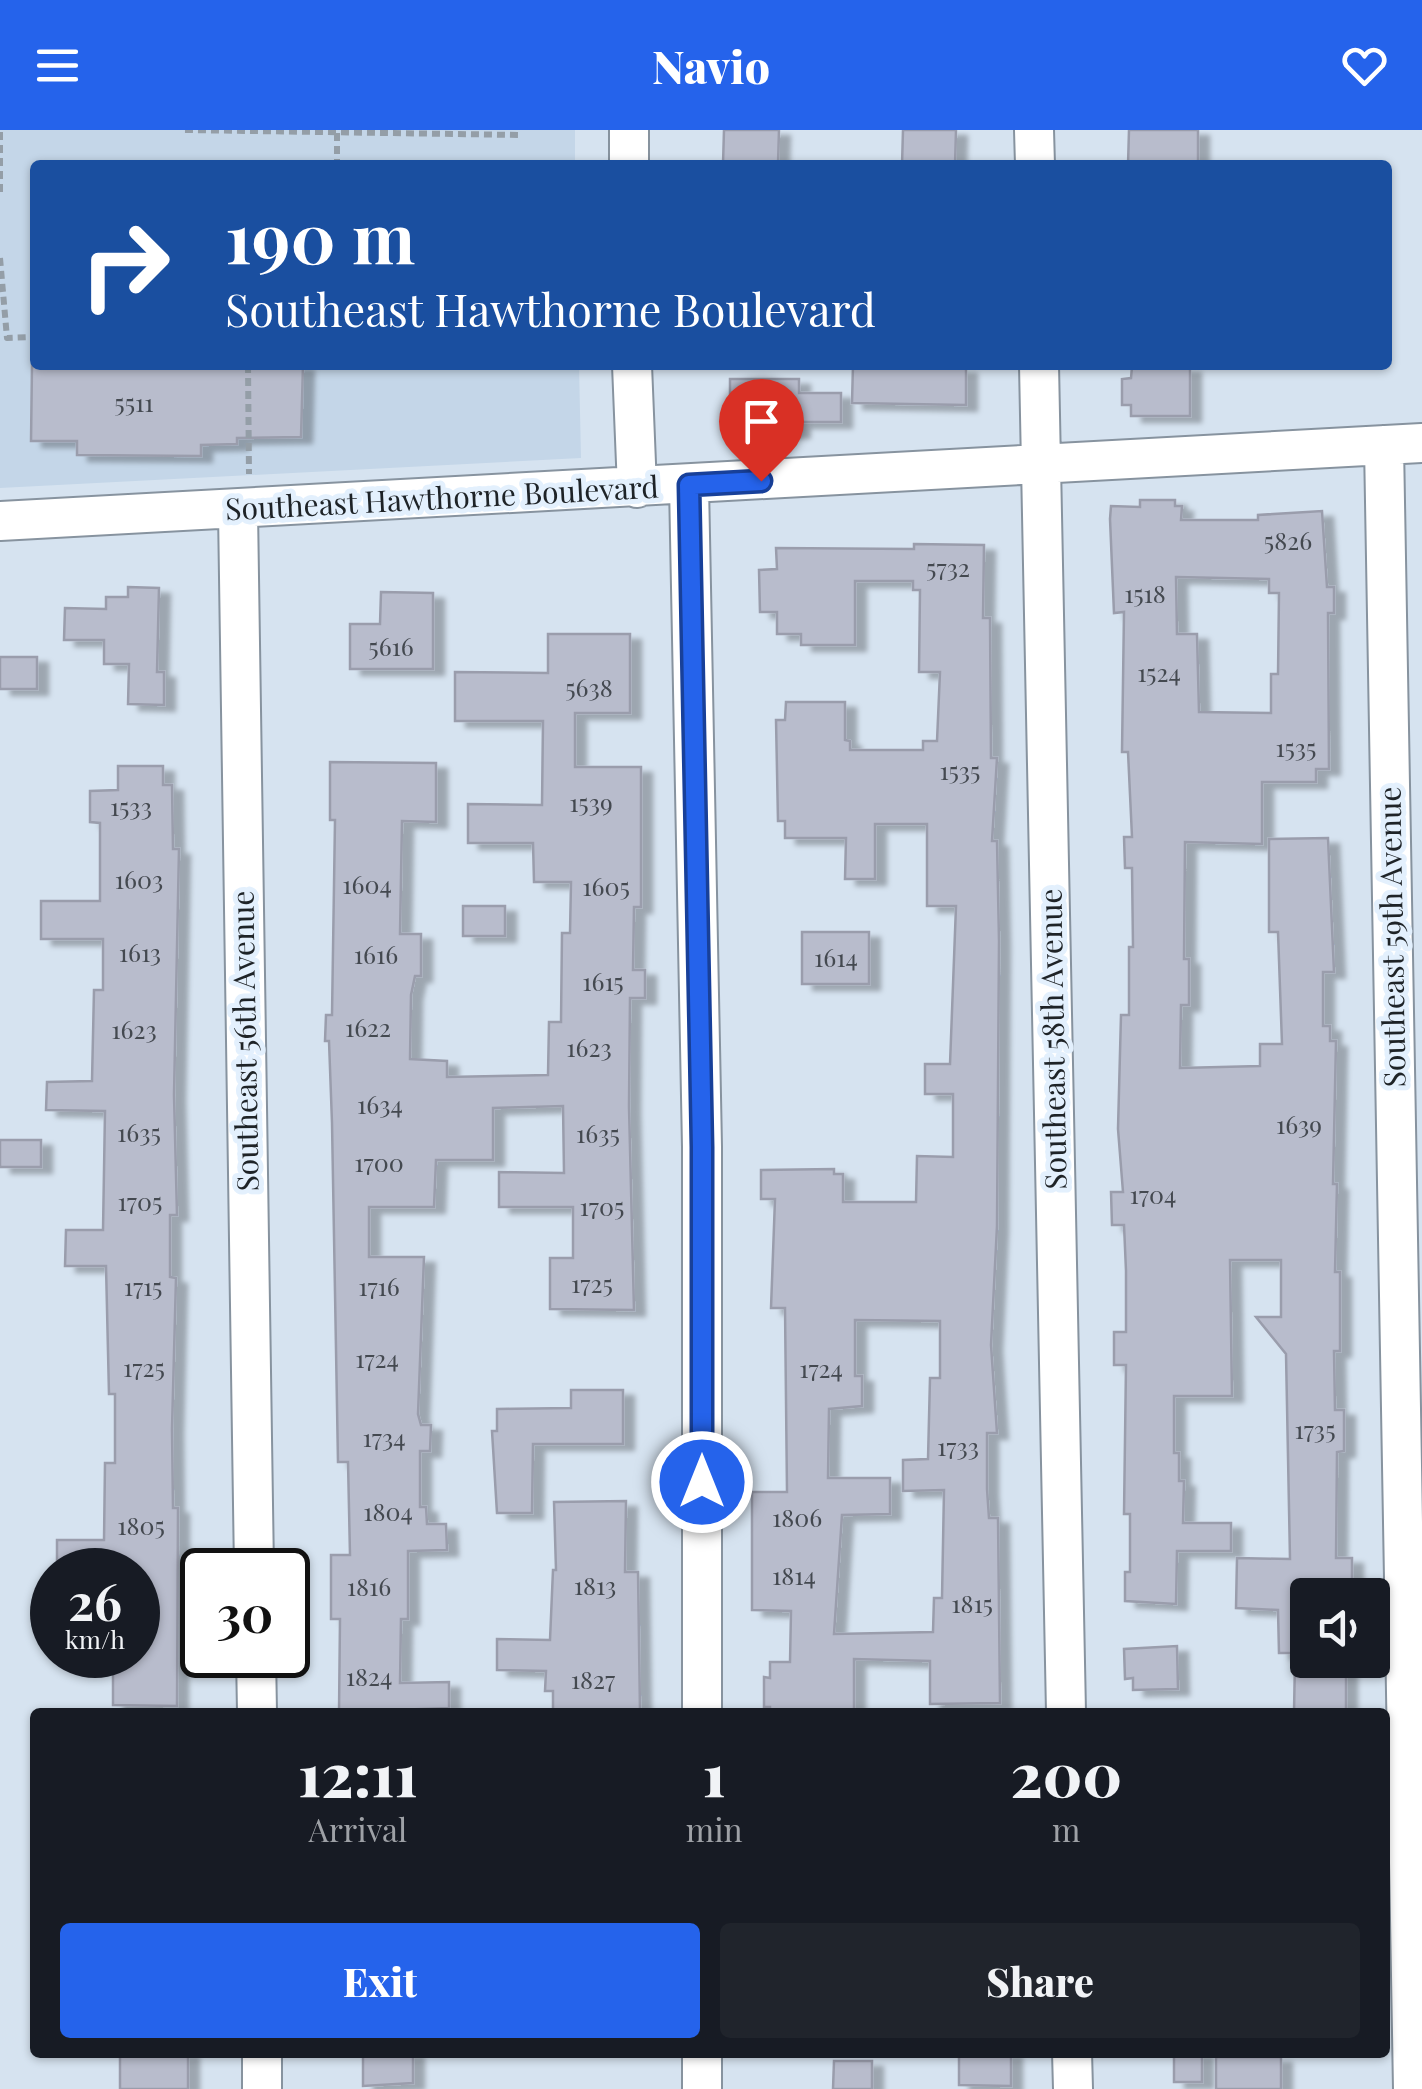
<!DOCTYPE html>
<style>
:root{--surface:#171b24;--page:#20242c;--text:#f1f3f6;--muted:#9ea1a6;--accent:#2563eb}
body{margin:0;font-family:"Playfair Display",serif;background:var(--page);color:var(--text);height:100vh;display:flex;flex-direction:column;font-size:38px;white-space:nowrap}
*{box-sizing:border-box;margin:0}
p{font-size:32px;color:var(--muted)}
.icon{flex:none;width:55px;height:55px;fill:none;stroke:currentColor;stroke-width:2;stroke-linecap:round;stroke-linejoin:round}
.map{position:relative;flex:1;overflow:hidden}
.drawer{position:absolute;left:30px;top:1578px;width:1360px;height:350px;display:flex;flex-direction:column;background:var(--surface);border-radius:10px;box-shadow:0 2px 8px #0004}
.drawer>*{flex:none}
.banner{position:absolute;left:30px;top:30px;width:1362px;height:210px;border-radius:10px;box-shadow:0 2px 8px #0004;background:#1a4fa0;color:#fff;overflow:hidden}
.controls{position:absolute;left:1290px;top:1448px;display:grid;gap:20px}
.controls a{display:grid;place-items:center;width:100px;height:100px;border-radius:10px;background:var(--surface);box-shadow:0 2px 8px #0004;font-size:50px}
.speed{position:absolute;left:30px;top:1418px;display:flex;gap:20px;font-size:50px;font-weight:700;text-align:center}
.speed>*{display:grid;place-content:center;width:130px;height:130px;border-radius:50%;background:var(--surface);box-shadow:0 2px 8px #0004;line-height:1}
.speed small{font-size:25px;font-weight:400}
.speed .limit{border:5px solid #111;border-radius:15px;background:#fff;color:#111}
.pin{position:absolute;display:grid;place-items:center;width:85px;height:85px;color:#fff;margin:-102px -42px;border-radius:50% 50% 50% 0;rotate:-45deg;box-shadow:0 0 10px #0007}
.pin .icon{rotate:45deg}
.me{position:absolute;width:110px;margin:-55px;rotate:0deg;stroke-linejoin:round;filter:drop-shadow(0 0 8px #0008)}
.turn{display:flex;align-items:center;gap:35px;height:210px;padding:0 30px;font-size:45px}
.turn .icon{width:130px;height:130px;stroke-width:2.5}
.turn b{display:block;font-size:70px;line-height:85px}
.eta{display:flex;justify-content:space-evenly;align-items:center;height:170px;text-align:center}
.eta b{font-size:60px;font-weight:800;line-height:70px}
.primary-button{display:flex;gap:20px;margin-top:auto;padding:20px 30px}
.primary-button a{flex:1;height:115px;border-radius:10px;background:var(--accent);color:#fff;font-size:40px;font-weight:800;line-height:115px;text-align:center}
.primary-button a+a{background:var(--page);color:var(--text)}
header{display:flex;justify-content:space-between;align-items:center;height:130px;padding:0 30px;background:var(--accent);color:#fff;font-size:45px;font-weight:800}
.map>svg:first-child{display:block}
.built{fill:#c4d6e8}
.building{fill:#b8bccc;stroke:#9a9dac;stroke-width:2.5;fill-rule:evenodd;filter:url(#shadow)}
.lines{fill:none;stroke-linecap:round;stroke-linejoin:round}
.minor-casing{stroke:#87939f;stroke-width:42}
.path{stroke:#949ea7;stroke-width:6;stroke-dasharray:8 5;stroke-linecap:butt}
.minor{stroke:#fff;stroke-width:38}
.route-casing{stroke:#184099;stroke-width:25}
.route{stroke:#2563eb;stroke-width:18}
.labels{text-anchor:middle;stroke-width:10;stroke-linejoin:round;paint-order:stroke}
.number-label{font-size:25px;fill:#444950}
.street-label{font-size:30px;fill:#1e2327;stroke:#e3f0fd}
</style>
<header><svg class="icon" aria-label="menu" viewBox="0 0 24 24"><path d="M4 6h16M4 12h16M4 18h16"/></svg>Navio<svg class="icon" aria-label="heart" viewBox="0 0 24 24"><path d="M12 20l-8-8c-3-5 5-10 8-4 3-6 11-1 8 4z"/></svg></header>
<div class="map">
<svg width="1422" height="1959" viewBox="0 0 1422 1959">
<defs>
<filter id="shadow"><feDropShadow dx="11" dy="6" stdDeviation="2.5" flood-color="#0004"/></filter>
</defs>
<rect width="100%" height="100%" fill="#d6e3f0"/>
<!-- built -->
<path class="built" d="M0,0h575v35h-540v200h544l2,93 -581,30z"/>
<!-- building -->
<path class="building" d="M724,0h55l-1,34h-55z
M903,0h53l-1,35h-53z
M1129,0h69v35h-70z
M32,235h271l-2,72 -64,1v6l-36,1v11l-124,-1v-14h-46z
M853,235l113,3v37l-114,-2z
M1132,237h58v49h-59v-11h-9v-26l9,-1z
M730,249h69v14h42v29h-42v10h-69z
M1140,370h35v6h7l-1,14h77v-5l64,-4 5,76h7v26h-6l1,156h-13v13h-54v62l-77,-2 -1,117h5v46h-8l-1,63 80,-2v-22h22l-4,-112h-9v-93l59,-1 6,134h-11v54h7v15h6l-3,143h4l-2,88h5v79h-6l1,59h9v41l-7,1 -1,106h16v37h-44v58h-29l-1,-43 -42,-2 1,-50 53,1 -4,-205 -30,-37h25v-57h-51l2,136h-58v57h5v28h5l-1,42h48v28h-54l-1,53 -51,-3v-29h5v-58h-6l2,-149h-12v-33h12v-61l-2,-46h-12l-1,-33h12l-5,-63 3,-114h8v-68h4l-1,-79h-7l-1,-31h8l-4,-85h-6l2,-140 -10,1 -4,-94 1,-13 29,1zM1176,447l93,2v14h10l-1,81h-7v39l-72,-1 -2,-78h-20z
M914,414l70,1 -1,73h7l1,140h6l-5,83h5l2,100 -2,285 -6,119 6,88h-10v56l2,29h9l2,185 -70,1v-43l-76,-2v53h-84v-5h-6v-30l6,1v-16h20l1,-51 -39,-1v-118h35l-2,-184h-14l4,-109h-14v-29l73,-1v5h9v28h73l1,-46 36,1v-63h-28v-30h25l6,-158h-29v-82h-52v55h-30l1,-41h-61v-17h-7l-2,-101h9l1,-18h59v38l5,1v9h73v-9h14l3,-69h-21l1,-82h-7v-9h-58v64h-54v-11h-24v-22h-17l-1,-42 18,-1 -1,-21 138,1zM855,1190l85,1v57h-10l-2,81 -25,1v31l41,-1 -2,108h-8l-1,34 -99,2 8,-119 48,-1v-36h-62l1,-69 33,-3v-30h-7z
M128,457l31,1 -2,84h7v33l-36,-1 1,-40h-25v-24h-40l1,-32 41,1v-12h22z
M381,462l52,1v76h-83v-45h30z
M548,504h82v79h-55v54h66v140h-7l-1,63h12v28h-15l-1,109 5,203 -84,-1v-51h23v-51h-74v-35l65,1 -1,-67 -70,2v52h-57l-2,47h-65v50h55l-6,157 3,11h10l-1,26h-10v56h6l1,17h19l1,26 -39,1v68h-7l-1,64 49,-1v26l-110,4 1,-93h-9v-64h19l-2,-93h-10l-6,-339 -3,-82h-4l1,-26h6l3,-195h-5v-58l106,1v59l-34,-1 -2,113h21v42h-6l-4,19 -1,64 37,2v16l101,-2 1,-53h12l1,-89h8l1,-51h-37l-1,-39h-65v-39l74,1 1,-84h-88v-49l93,1z
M0,527h37v32h-37z
M118,636h45v19h9l1,64h6l-5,246 3,120h-7v62l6,1 -4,151 1,79h5l-1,198 -64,-1v-50h25v-85h-81v-30h47l1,-77h10v-69h-6l-3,-128h-41l1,-36h37l2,-119 -59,-1 1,-28 45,-1 2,-91h9v-51h-62v-38h59v-78l-10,-1v-31l28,-1z
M463,776h42v30h-42z
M802,802h67v52h-67z
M0,1010h41v27h-41z
M571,1260h52v54h-90l-1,69h-35l-5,-82h5v-22l74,-1z
M626,1371l-1,71h13l2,140h-87v-21h-8l1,-20 -49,-1v-31l53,1 3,-70h3l-2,-68z
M1177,1516l1,43 -45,1v-12l-8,1 -1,-30z
M1295,1530h45l6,5v47h-52z
M120,1922h68v37h-68z
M363,1922h50v31l-50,3z
M959,1922h52v34l-52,-1z
M1174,1922h28v30h-28z
M1216,1927h65v32h-65z
M834,1931h38v28h-39z"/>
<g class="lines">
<!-- minor casing -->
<g class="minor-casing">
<path id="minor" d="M629,0v35
M1034,0l1,35
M632,235l5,123
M1039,235l27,1347
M1384,315l29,1644
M689,355l13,662v565
M238,381l16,1059
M0,391l1422,-78
M256,1525l1,57
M262,1922v37
M702,1922v37
M1072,1922l1,37"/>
</g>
<!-- path -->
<path class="path" d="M185,0l337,5
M337,3v32
M0,62v-62
M0,128l7,80 28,-1
M248,235l1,109"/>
<!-- minor -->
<use href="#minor" class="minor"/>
</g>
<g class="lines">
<!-- route casing -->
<g class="route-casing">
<path id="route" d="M702,1352v-335l-13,-662 72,-4"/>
</g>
<!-- route -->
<use href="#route" class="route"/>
</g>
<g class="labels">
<!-- number labels -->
<g class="number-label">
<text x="134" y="282">5511</text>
<text x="1288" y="420">5826</text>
<text x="948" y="447">5732</text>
<text x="1145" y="473">1518</text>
<text x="391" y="526">5616</text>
<text x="1159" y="552">1524</text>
<text x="589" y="567">5638</text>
<text x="1296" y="627">1535</text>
<text x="960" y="650">1535</text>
<text x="591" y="682">1539</text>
<text x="131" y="686">1533</text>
<text x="139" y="759">1603</text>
<text x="367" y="764">1604</text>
<text x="606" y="766">1605</text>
<text x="140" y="832">1613</text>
<text x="376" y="834">1616</text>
<text x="836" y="837">1614</text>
<text x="603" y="861">1615</text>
<text x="368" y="907">1622</text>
<text x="134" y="909">1623</text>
<text x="589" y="927">1623</text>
<text x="380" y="984">1634</text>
<text x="1299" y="1004">1639</text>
<text x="139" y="1012">1635</text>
<text x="598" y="1013">1635</text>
<text x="379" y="1042">1700</text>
<text x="1153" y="1074">1704</text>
<text x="140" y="1081">1705</text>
<text x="602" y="1086">1705</text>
<text x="592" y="1163">1725</text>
<text x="143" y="1166">1715</text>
<text x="379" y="1166">1716</text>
<text x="377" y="1238">1724</text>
<text x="144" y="1247">1725</text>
<text x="821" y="1248">1724</text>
<text x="1315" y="1309">1735</text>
<text x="384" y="1317">1734</text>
<text x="958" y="1326">1733</text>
<text x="388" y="1391">1804</text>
<text x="797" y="1397">1806</text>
<text x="141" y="1405">1805</text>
<text x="794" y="1455">1814</text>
<text x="595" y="1465">1813</text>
<text x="369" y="1466">1816</text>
<text x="972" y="1483">1815</text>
<text x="369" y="1556">1824</text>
<text x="593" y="1559">1827</text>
</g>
<!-- street labels -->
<g class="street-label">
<text transform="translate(442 369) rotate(-3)" y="10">Southeast Hawthorne Boulevard</text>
<text transform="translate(1393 807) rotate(-91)" y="10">Southeast 59th Avenue</text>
<text transform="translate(1054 909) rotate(-91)" y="10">Southeast 58th Avenue</text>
<text transform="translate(246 911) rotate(-91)" y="10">Southeast 56th Avenue</text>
</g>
</g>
</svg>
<div class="controls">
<a><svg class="icon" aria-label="sound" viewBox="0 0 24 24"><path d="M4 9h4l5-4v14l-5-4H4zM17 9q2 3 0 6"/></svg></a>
</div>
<div class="speed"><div>26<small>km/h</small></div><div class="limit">30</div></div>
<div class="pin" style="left:761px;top:351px;background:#d93025"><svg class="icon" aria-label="arrive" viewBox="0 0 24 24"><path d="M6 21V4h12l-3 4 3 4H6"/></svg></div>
<svg class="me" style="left:702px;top:1352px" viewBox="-20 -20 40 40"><circle r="17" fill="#2563eb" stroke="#fff" stroke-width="3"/><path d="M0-11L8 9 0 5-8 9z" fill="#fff"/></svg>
<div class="banner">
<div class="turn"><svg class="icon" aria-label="right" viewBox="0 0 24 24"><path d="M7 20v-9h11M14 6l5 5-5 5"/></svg><div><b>190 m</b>Southeast Hawthorne Boulevard</div></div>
</div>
<section class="drawer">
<div class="eta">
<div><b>12:11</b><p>Arrival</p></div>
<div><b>1</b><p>min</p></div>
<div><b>200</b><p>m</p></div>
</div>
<div class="primary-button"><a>Exit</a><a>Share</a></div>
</section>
</div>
